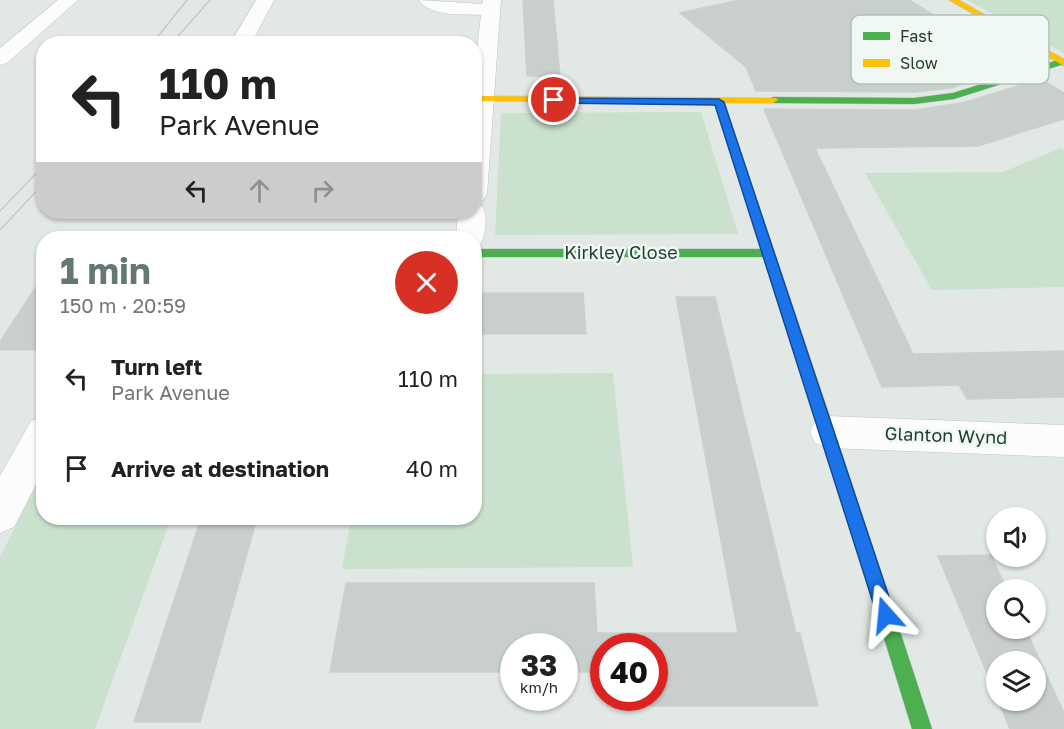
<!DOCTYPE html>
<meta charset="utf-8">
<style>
:root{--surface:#fff;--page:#f6f6f6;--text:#222;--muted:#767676;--accent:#63786f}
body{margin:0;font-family:"Golos Text",sans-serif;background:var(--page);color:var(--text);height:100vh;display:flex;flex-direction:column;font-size:22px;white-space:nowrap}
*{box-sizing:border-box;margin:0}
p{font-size:20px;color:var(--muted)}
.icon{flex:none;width:33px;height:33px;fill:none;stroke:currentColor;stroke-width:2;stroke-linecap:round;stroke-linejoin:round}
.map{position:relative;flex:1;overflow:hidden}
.drawer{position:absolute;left:36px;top:231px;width:446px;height:294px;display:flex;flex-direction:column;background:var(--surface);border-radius:24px;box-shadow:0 2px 4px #0004}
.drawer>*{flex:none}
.top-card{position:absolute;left:36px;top:36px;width:446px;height:183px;border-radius:24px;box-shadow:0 2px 4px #0004;background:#fff;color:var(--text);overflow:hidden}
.buttons{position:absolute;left:986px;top:507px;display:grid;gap:12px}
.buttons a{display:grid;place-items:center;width:60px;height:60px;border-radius:50%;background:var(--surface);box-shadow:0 2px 4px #0004;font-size:30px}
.speed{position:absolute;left:500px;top:633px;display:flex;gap:12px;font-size:30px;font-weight:700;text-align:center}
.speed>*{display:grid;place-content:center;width:78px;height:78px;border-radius:50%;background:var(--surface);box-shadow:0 2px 4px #0004;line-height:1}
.speed small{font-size:15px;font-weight:400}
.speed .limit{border:9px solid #d22;background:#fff;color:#111}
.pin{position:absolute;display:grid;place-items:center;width:51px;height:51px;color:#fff;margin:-26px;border:3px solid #fff;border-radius:50%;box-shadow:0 2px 6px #0007}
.me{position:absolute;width:66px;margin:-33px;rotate:342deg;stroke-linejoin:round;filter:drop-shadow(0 0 4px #0008)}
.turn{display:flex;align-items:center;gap:21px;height:126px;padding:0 24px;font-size:27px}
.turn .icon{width:78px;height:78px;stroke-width:2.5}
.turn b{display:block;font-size:42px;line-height:51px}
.lanes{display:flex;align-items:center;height:57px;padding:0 24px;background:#0003;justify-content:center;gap:30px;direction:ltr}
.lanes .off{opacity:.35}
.round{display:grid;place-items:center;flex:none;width:63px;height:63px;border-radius:32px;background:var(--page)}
.head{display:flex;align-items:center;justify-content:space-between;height:102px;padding:0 24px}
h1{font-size:36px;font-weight:700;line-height:45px;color:var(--accent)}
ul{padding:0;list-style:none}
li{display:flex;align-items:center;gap:18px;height:90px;padding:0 24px}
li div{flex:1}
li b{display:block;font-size:22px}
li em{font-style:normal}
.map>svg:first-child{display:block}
.green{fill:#cae2cd}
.building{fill:#c9cfcc;stroke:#cbd1cd;stroke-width:1.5}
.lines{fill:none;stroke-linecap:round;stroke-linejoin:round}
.street-casing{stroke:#bfc5c2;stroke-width:1}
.fast-casing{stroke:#bdc6c2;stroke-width:1}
.slow-casing{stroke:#bdc6c2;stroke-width:1}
.street{fill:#fbfcfb;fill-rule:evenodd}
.fast{fill:#4caf50;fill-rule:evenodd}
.slow{fill:#ffc107;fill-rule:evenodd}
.tram{stroke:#c6cac8;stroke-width:1.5}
.route{fill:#1a73e8;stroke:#114b97;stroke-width:1.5}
.labels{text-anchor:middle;stroke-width:5;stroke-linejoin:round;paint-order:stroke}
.street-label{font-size:18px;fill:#1f3c2f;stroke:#eff8f2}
.key{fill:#eff8f2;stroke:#b1c0b8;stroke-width:1.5}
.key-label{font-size:16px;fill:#1f3c2f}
</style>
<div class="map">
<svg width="1064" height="729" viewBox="0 0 1064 729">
<rect width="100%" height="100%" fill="#e2e8e5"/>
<!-- green -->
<path class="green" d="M967,0h97v53z
M701,112l37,122 -243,1 6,-122z
M1061,148l3,2v137l-132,3 -67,-117 138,-1z
M613,373l20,194 -291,2 9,-51h123v-144z
M43,471l1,47h127l-76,211h-95v-172z"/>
<!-- building -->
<path class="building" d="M523,0h30l7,76h-33z
M739,0h170l110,66 -68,22 -37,4 -158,-1 -10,-24 -66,-54z
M1041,79l23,14v26l-86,27 -163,2 98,206 151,-3v46l-97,2 -8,-14 -77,2 -118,-278 150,1 48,-7z
M44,274v76h-44v-8z
M474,293h109l3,41h-112z
M676,297h39l81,336h4l18,73h-168l-1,-8h5v-52h-51v26h-39v-26h-51v26h-183l16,-89h248l3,50h141z
M201,518h56l-57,204h-66z
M991,555l16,35h-11v38h29l39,85v16h-54l-12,-29h37v-38h-39v33l-58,-139z"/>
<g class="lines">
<!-- street casing -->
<g class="street-casing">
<path id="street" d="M58,0h20l-71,63 -7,2v-17z
M256,0h18l-23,44h-21z
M419,0l63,4 1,-4h18l-14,194 -4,6 -9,3v-127l7,-61c-19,-1 -50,2 -62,-15z
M474,203l8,3c6,10 4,28 -2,39l-6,2v-9h-18l2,-26h16z
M44,416v53l-30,58 -14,6v-57l31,-55z
M828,416l236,9v32l-236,-9 -13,-5 -5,-11 5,-11z"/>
</g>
<!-- fast casing -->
<g class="fast-casing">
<path id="fast" d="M1058,60h6v4l-110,35 -40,5 -141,-1 -5,-3 5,-3 141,1 39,-5z
M474,249h294l6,4 -6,4h-294z
M823,411l5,2 2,4 102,312h-20l-96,-312 2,-4z"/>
</g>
<!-- slow casing -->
<g class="slow-casing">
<path id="slow" d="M949,0h10l105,59v7z
M482,96l294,2 2,2 -5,3h-49l106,314 -2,4 -5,2 -5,-2 -2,-4 -101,-314 -236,-2 -2,-2z"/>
</g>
<!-- street -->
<use href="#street" class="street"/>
<!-- fast -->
<use href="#fast" class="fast"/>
<!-- slow -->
<use href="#slow" class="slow"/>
<!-- tram -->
<path class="tram" d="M152,44l35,-44
M171,44l39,-44
M0,211l44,-46
M0,230l44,-47"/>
</g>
<!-- route -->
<path class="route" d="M550,98l169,1 5,3 171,513 -3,6 -6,3 -6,-3 -3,-6 -162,-510 -161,-2 -5,-3z"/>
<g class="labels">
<!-- street labels -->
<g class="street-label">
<text x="621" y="259">Kirkley Close</text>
<text transform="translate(946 436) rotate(2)" y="6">Glanton Wynd</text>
</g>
</g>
<!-- legend -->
<rect x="851" y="15" width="198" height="69" rx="9" class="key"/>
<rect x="863" y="32" width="27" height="8" fill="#4caf50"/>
<rect x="863" y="59" width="27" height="8" fill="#ffc107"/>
<g class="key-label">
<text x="900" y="42">Fast</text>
<text x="900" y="69">Slow</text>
</g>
</svg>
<div class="buttons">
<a><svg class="icon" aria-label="sound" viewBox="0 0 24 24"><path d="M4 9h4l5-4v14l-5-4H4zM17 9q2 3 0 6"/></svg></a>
<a><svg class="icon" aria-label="search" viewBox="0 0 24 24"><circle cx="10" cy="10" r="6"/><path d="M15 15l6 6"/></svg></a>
<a><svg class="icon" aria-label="layers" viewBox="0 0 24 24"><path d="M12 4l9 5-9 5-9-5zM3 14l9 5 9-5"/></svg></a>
</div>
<div class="speed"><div>33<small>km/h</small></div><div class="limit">40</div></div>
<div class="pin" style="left:554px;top:100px;background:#d93025"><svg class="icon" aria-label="arrive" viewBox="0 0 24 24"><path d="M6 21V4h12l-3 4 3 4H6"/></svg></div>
<svg class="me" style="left:886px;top:615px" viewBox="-20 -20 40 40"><path d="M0-17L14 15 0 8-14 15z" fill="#1a73e8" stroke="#fff" stroke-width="4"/></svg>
<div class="top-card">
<div class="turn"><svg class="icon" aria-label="left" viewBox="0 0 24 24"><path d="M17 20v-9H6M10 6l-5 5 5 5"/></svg><div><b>110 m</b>Park Avenue</div></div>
<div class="lanes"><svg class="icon" aria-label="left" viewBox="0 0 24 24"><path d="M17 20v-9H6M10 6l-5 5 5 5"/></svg><svg class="icon off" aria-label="ahead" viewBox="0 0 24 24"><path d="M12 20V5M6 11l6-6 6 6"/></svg><svg class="icon off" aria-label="right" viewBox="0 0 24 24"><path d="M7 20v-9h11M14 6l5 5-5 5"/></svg></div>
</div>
<section class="drawer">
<div class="head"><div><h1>1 min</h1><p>150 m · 20:59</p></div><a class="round" style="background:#d93025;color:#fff"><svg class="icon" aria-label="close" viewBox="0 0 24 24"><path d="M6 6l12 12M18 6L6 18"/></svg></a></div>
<ul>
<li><svg class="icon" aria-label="left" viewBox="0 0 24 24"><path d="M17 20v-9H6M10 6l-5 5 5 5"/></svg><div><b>Turn left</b><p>Park Avenue</p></div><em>110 m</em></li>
<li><svg class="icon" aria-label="arrive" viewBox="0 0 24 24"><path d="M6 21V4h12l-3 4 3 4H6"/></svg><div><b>Arrive at destination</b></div><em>40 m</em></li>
</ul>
</section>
</div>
